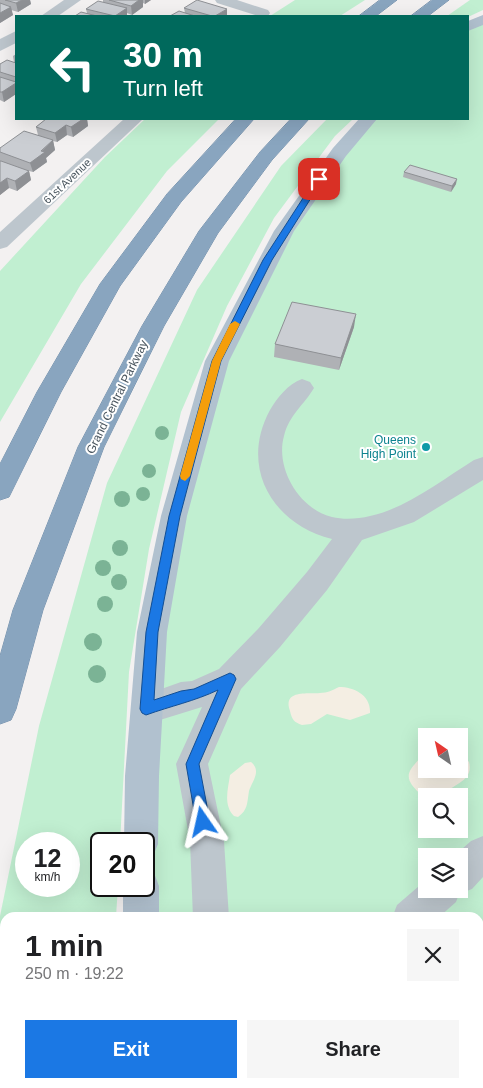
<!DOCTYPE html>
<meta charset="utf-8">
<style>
:root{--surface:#fff;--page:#f6f6f6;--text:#202124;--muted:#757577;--accent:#1b78e4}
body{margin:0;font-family:Arial,sans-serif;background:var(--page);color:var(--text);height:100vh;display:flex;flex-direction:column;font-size:19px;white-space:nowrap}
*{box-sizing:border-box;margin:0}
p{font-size:16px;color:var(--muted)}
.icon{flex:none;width:28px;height:28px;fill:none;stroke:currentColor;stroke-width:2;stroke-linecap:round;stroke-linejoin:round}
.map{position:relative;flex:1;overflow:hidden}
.drawer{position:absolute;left:0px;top:912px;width:484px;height:176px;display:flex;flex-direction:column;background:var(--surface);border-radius:15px 15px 0 0;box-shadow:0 5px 20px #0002}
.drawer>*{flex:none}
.hud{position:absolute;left:15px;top:15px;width:454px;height:105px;border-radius:0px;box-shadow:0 5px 20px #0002;background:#00695c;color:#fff;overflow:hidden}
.needle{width:32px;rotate:326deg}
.tools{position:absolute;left:418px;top:728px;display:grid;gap:10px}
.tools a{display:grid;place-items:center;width:50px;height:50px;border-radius:0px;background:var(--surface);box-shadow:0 5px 20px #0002;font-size:25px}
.speed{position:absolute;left:15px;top:832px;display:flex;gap:10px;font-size:25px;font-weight:700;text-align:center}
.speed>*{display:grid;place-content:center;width:65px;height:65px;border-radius:50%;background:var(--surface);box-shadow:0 5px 20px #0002;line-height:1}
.speed small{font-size:12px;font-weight:400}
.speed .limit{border:2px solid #111;border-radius:8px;background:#fff;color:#111}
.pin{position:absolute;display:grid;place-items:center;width:42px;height:42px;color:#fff;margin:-21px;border-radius:10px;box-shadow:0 2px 8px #0006}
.me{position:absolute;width:55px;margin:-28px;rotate:349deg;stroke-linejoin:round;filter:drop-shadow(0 0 4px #0008)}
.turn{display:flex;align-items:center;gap:18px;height:105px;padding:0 25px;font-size:22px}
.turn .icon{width:65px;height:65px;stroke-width:2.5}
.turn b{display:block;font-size:35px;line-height:42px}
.round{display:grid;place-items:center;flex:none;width:52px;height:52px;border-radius:0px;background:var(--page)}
.headline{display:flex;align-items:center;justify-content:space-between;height:85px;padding:0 25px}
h1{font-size:30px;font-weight:600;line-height:38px}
.button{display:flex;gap:10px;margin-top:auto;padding:10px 25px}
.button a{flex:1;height:58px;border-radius:0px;background:var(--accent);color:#fff;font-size:20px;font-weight:600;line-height:58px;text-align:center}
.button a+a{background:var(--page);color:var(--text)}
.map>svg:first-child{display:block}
.green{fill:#c1efd1;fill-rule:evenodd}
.sand{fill:#f4eee3}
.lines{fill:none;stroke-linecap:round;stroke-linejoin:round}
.highway-casing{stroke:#7490ab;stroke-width:1}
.minor{fill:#bdc6cd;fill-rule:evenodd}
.major{fill:#b1c1cf;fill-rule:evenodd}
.highway{fill:#89a5bf;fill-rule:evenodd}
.tree{fill:#7bb395}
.wall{fill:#afb1b5}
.shaded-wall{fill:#8e9094}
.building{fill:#cbced3;stroke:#8e9094}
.route{fill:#1b78e4;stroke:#124e94}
.slow{fill:#f59e0b}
.culture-dot{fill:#0f9aa8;stroke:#fff;stroke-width:2}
.labels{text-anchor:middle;stroke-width:4;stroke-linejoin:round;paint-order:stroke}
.far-street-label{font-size:11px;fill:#49555e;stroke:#fff}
.street-label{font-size:12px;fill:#49555e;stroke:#fff}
.culture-label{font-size:12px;fill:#0d838f;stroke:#fff;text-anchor:end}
</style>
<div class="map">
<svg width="483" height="1088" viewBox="0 0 483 1088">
<rect width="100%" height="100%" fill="#f3f1f1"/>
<!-- green -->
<path class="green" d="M295,0h70l-25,16h-70z
M470,0h13v10l-15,7 -21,-1z
M483,19v1069h-347v-4h343v-166l-338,-1 3,-31 4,-195 69,-330 50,-101 101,-141h100v-92zM426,736h33v33h-33zM426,796h33v33h-33zM426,856h33v33h-33z
M145,119h74l-52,52 -86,113 -81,138v-151l105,-114z
M327,119h26l-18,17 -61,82 -47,88 -46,106 -32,137 -20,123 -9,172h-19v42h17l-2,31 -111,1v166h102v4h-107v-172l39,-190 68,-243 90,-193 84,-124zM26,844h43v42h-43z"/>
<!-- sand -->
<path class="sand" d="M339,687c15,0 32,8 31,26l-20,7 -23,-6 -16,10 -9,1c-8,-3 -10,-5 -12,-14 -8,-22 19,-17 30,-18 7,0 13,-3 19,-6z
M426,751v18h33v-18l10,11c5,20 -17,22 -28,34l-17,1c-27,-22 -13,-27 2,-46z
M251,762c11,9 1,19 -2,29 -2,12 -1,19 -11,26l-4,-1c-11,-11 -6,-27 -4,-41l15,-12z"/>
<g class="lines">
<!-- highway casing -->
<g class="highway-casing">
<path id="highway" d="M380,0h17l-21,16h-17z
M432,0h17l-21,16h-17z
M236,119h18l-73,83 -61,84 -59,106 -52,105 -9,3v-36l37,-72 63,-108 67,-90z
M291,119h18l-37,41 -54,73 -54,93 -60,121 -61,163 -27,99 -5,11 -11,4v-68l13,-46 65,-163 64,-121 57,-95 61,-79z"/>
</g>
<!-- minor -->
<path class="minor" d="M64,0h17l-23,16h-17z
M215,0h22l31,10 2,3 -2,3h-10l-41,-13z
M16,31v12l-16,8v-12z
M124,119h19l-136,128 -7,2v-17z
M302,379l8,3 4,6c-10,17 -25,27 -30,48 -9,32 15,73 48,81 12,3 26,2 38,-1 37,-8 72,-36 104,-56l9,-3v23l-69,42 -52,18 -35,50 -47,57 -39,42 -33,75 16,77 5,77h-36l-3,-77 -14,-77 26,-57 -55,17 -11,-4 -5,-11 5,-11 45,-16 11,-1 27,-12 39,-40 49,-57 25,-33c-60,-15 -93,-72 -62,-129 7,-12 18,-26 32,-31z
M483,836v41l-11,12 -13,5 -3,8 -18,16h-46l5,-13 29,-25v9h33v-33h-5l17,-15z
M204,1084h40v4h-40z"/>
<!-- major -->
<path class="major" d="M483,15v10l-15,6v-10z
M359,119h18l-31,37 -52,75 -65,130 -42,155 -20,116 -8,144 -1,68 -5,12 -9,4v-16h-20l1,-68 12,-144 24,-116 44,-155 69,-130 59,-83z
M144,869l10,4 5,13v32h-36v-32h21z
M116,1084h40v4h-40z"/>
<!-- highway -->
<use href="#highway" class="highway"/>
</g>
<!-- trees -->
<g class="tree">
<circle cx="162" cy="433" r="7"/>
<circle cx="149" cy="471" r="7"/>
<circle cx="143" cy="494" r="7"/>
<circle cx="122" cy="499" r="8"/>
<circle cx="120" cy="548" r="8"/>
<circle cx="103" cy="568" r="8"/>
<circle cx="119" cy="582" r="8"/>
<circle cx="105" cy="604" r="8"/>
<circle cx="93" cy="642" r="9"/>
<circle cx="97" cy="674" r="9"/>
</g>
<!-- wall -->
<path class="wall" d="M0,0h30l1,4 -13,8 -7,-2 2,5 -13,8z
M103,0h48l-6,4 -2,-1v4l-11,8 -5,-2v3h-52l12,-3 -1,-4 17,-7z
M184,8l43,8h-57l15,-3z
M16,54v40l-12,8 -4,-2v-36l14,-2 -1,-6z
M46,119h41l1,7 -15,11 -6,-2 -10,7 -4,-1 2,9 -9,8 1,4 -14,10 -4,-1 2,9 -14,11 -8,-3 -9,7v-47l38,-13 -2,-8z
M404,172l52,12 -5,8 -48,-15z
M354,327l-15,43 -65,-13 1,-13z"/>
<!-- shaded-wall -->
<path class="shaded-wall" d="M22,0h8l1,4 -13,8 -2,-9z
M139,0h4v7l-11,8 -1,-9z
M145,0h6l-6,4z
M11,7l2,8 -13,8v-10z
M127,8v8h-12z
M227,9v7h-12z
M16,83v11l-12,8 -2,-10z
M83,119h4l1,7 -15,11 -2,-10z
M66,125l1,10 -10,7 -2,-9z
M53,140l2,10 -9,8 1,4 -14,10 -3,-9z
M29,171l2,9 -14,11 -2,-10z
M7,178l2,10 -9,7v-12z
M457,179l-1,5 -5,8 1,-6z
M356,314l-2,13 -15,43 2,-12z"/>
<!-- building -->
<path class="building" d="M5,0h17l-6,3z
M109,0h30l-8,6z
M197,0l30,9 -12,7h-3l-28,-8z
M98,1l29,7 -12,8 -29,-7z
M0,3l11,4 -11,6z
M179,11l16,5h-25z
M81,12l16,4h-22z
M7,60l9,3v14l-16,-5v-8z
M0,77l16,5v1l-14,9h-2z
M46,119h37l-12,8 -5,-2 -11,8 -19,-6z
M24,131l29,9 -12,11 4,1 -15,11 -30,-11v-4z
M0,161h1l28,10 -14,10 -8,-3 -7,5z
M410,165l47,14 -5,7 -48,-14z
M292,302l64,12 -15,44 -66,-14z"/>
<!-- route -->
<path class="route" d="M316,178l7,1 -51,81 -51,101 -41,155 -22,116 -4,68 27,-9 13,-2 36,-16 4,2 2,4 -37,85 11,58 -2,4 -5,3 -5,-3 -2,-4 -10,-58 32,-74c-23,11 -47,16 -72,25l-4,-2 -2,-4 6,-77 23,-116 43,-155 51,-101z"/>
<!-- slow -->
<path class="slow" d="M235,321l5,3 -19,37 -31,115 -5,5 -4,-2 -1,-3 32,-115 18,-37z"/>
<!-- markers -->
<circle class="culture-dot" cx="426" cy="447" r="5"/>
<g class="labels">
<!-- far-street labels -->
<g class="far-street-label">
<text transform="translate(67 181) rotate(-43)" y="4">61st Avenue</text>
</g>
<!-- street labels -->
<g class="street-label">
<text transform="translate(117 397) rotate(-64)" y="4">Grand Central Parkway</text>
</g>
<!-- culture labels -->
<g class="culture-label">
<text x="416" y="444">Queens<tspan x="416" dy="14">High Point</tspan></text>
</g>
</g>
</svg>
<div class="tools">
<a><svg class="needle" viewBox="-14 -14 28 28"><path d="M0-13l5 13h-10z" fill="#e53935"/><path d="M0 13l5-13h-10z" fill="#757577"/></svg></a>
<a><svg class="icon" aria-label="search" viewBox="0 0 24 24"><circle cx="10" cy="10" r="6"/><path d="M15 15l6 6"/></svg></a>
<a><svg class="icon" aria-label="layers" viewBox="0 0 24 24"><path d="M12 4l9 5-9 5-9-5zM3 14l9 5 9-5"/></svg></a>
</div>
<div class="speed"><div>12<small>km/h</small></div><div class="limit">20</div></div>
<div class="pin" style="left:319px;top:179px;background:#d93025"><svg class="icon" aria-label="arrive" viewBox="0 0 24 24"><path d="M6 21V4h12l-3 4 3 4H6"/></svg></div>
<svg class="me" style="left:203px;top:822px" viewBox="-20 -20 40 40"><path d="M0-17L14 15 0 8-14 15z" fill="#1b78e4" stroke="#fff" stroke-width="4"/></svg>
<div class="hud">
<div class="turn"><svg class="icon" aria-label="left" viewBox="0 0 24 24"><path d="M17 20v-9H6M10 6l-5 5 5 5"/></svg><div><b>30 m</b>Turn left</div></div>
</div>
<section class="drawer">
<div class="headline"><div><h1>1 min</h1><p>250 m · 19:22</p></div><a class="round"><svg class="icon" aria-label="close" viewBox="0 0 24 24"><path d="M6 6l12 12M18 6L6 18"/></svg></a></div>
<div class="button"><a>Exit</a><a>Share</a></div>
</section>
</div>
